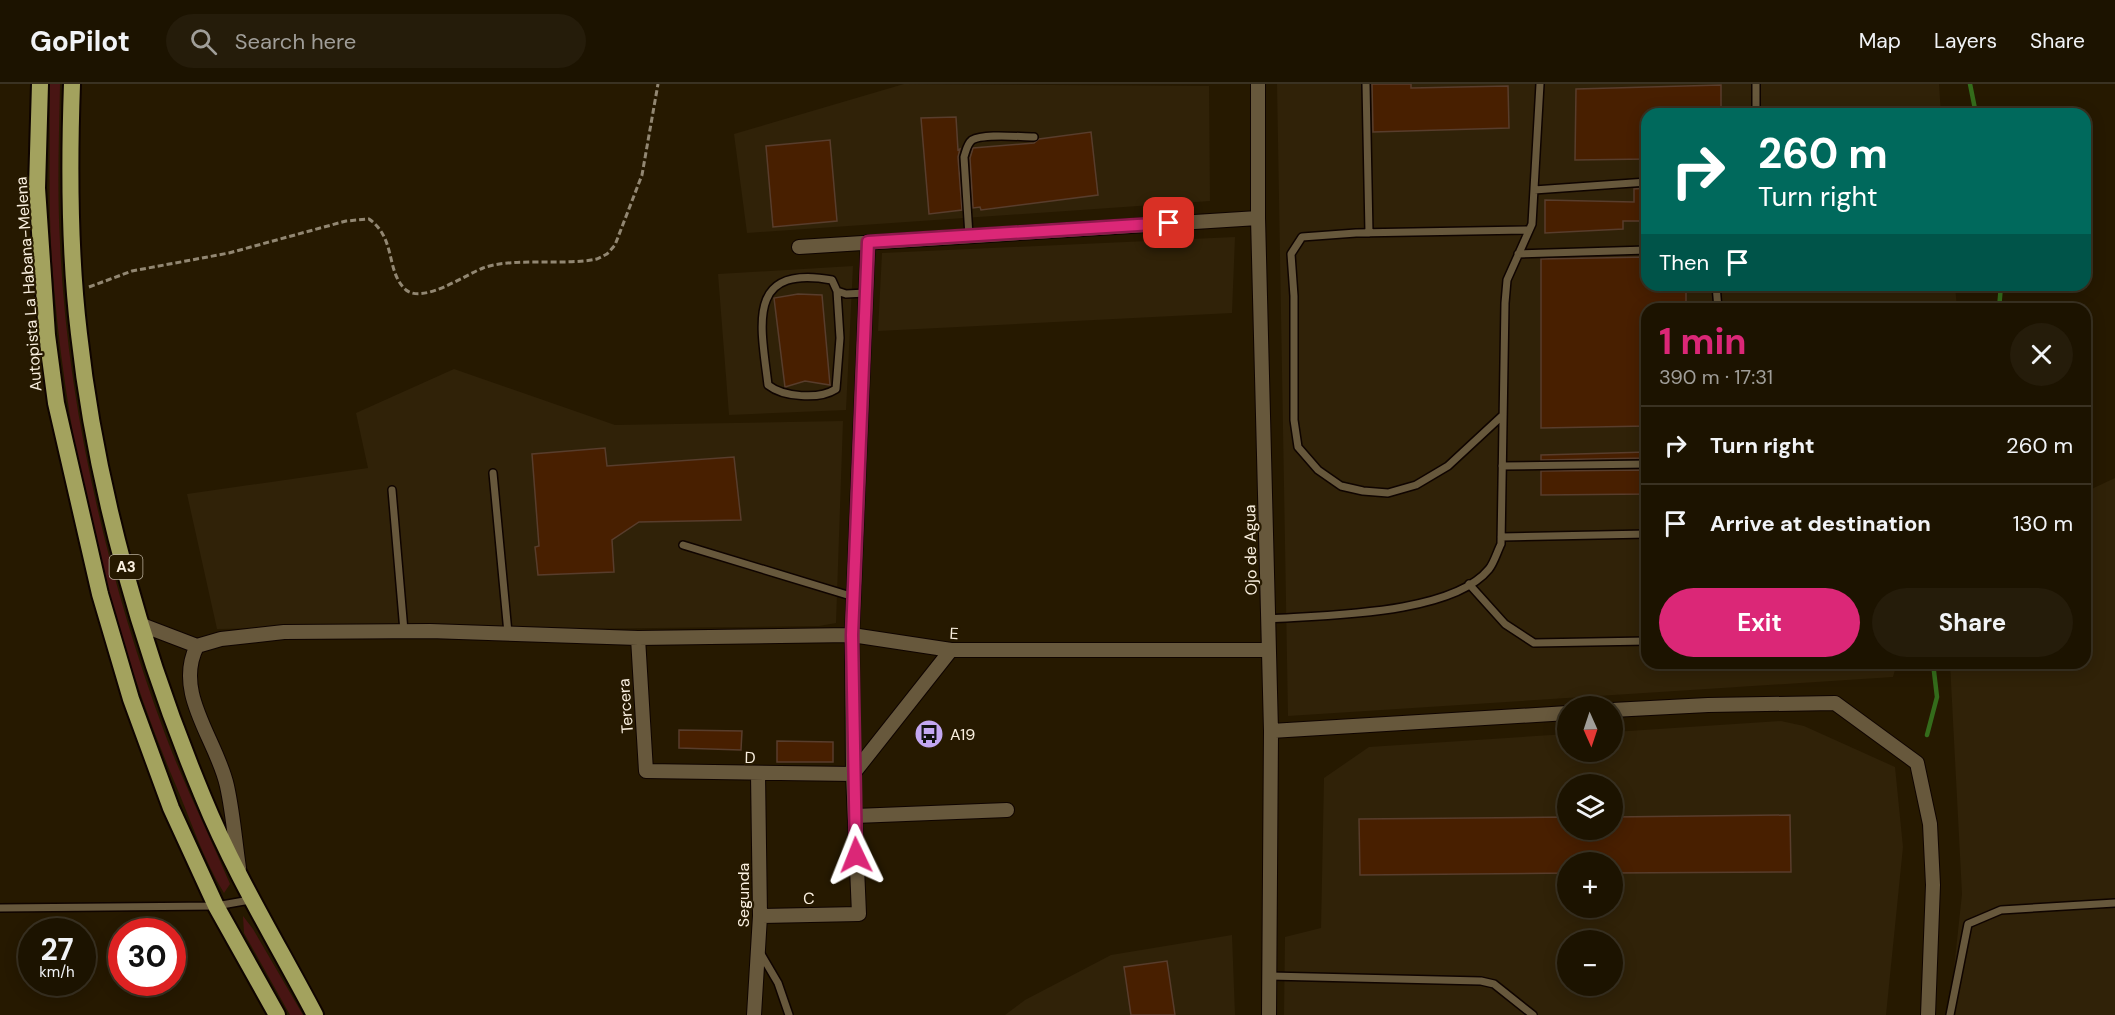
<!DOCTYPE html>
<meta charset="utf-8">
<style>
:root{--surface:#1c1300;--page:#251c0a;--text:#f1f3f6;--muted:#a09e99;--line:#3a3222;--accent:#db2777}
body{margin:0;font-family:"DM Sans",sans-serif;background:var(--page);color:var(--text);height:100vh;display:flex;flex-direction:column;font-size:22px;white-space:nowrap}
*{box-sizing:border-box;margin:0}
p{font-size:20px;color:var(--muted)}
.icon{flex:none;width:33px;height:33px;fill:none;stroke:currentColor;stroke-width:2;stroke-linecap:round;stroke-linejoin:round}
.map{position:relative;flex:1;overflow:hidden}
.panel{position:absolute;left:1641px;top:219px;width:450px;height:366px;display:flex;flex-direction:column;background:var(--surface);border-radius:18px;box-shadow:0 3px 15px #0003,0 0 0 2px var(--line)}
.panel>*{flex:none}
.hud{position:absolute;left:1641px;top:24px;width:450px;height:183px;border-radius:18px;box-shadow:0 3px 15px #0003,0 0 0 2px var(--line);background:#00695c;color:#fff;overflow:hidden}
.needle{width:39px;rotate:177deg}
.tools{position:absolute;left:1557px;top:612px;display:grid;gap:12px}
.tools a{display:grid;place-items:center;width:66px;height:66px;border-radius:50%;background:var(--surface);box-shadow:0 3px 15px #0003,0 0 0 2px var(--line);font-size:30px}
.speed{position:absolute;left:18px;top:834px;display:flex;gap:12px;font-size:30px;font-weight:700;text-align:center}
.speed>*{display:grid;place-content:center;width:78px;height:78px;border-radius:50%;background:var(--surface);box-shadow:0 3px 15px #0003,0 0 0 2px var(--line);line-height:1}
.speed small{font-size:15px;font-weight:400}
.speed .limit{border:9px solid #d22;background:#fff;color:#111}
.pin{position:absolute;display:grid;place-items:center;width:51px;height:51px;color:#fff;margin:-26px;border-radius:12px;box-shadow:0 3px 9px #0006}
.me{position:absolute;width:66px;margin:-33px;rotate:358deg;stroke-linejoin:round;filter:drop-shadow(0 0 4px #0008)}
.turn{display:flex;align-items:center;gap:21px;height:126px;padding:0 18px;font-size:27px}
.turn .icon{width:78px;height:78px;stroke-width:2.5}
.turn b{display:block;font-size:42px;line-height:51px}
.then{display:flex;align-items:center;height:57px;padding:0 18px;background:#0003;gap:12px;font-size:22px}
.round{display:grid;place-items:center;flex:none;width:63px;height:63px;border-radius:32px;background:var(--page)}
.headline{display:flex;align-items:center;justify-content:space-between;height:102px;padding:0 18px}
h1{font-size:36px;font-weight:700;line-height:45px;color:var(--accent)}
.primary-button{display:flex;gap:12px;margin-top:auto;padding:12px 18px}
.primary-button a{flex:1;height:69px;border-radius:36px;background:var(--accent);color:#fff;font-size:24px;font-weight:700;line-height:69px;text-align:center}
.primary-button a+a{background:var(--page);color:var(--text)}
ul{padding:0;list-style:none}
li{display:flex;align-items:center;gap:18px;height:78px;padding:0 18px;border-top:2px solid var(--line)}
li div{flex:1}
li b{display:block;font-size:22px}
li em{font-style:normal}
header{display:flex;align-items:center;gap:36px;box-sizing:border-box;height:84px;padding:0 30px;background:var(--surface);border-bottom:2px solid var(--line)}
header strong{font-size:28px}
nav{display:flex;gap:33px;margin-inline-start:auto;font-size:21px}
.search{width:420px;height:54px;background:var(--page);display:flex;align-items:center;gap:15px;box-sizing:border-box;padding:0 21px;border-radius:33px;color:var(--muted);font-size:22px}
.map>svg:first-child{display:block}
.built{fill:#302208;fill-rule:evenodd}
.green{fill:#481513}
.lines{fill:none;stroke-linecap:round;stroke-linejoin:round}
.stream{stroke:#346c1b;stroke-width:4.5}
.building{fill:#481f00;stroke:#583d2c;stroke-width:1.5}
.service-casing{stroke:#0f0400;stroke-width:10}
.minor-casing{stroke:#0f0400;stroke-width:16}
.trunk-casing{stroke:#0f0400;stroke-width:20}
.path{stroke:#928772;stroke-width:3;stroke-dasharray:6 3;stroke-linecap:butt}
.service{stroke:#67583c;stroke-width:7}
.minor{stroke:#67583c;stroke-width:14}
.trunk{stroke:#a3a25e;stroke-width:16}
.route-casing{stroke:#8e194d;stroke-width:15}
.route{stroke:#db2777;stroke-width:10}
.labels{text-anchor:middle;stroke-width:4.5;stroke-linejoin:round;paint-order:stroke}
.shield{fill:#261900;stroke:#bab09d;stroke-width:1.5}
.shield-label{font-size:15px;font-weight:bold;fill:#faf0e0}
.street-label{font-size:16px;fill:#faf0e0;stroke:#261900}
.poi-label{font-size:16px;fill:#faf0e0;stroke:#261900;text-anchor:start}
</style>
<header>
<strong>GoPilot</strong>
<div class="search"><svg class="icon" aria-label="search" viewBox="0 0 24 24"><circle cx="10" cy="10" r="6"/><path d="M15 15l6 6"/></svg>Search here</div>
<nav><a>Map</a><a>Layers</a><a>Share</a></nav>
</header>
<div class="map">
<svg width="2115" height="931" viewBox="0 0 2115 931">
<rect width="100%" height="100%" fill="#261900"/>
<!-- built -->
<path class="built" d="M904,0l305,2 1,115 -463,32 -13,-99z
M1277,0h662l2,30h-294v171h308l2,24h-310v354h250l-4,14 -605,39z
M1235,153l-3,76 -354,18 4,-78z
M853,182l-7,144 -117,5 -11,-141z
M454,285l161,56 228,-4 -7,202 -17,3 -415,5 -7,-5 -180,3 -30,-135 181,-26 -12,-55z
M2115,394v537h-166l13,-121 -12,-231h135v-171z
M1781,637l23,5 91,41 8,80 -17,168h-602l1,-78 36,-9 3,-150 45,-31 198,-13 1,18h44l1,-20zM1568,700h44v46h-44zM1568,778h44v46h-44zM1568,856h44v46h-44z
M1232,851l3,80h-230l20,-15 86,-45z"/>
<!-- green -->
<path class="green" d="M50,0h10c-1,53 -3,106 0,159 7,164 48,337 105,491 19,51 44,100 65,150l-6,9c-21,-34 -34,-75 -50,-112 -68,-162 -110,-344 -122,-520 -4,-59 -2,-118 -2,-177z
M243,832l10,13 50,86h-13l-46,-82z"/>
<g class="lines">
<!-- stream -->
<path class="stream" d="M1970,0l6,30
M1999,225l2,-24
M1927,651l10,-38 -4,-34"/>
</g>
<!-- building -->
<path class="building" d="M1372,0h39v4l97,-2 1,42 -136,4z
M1721,1v29h-74v45l-72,1 1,-71z
M956,33l2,33 2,-1 -2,8 4,53 -33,4 -8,-96z
M1091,48l7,63 -117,15 -1,-3 -7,1 -3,-50 3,-10 61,-5 5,-4z
M830,56l7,81 -64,6 -7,-81z
M1647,104v33h-24v8l-78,4v-33l89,2v-13z
M1647,173v28h39v24h-39v117l-106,2v-169z
M798,210l24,1 8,90 -25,-4 -20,6 -11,-89z
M605,364l2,18 127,-9 7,63 -102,2 -27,18 2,32 -76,3 -3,-28 4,-1 -7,-92z
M1647,368v6l-106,2v-5z
M1647,386v24l-106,1v-24z
M679,646l63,1 -1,19 -62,-2z
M777,657l56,1v20h-56z
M1790,731l1,57 -179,1v-11h-44v11l-208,2 -1,-56 209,-2v13h44v-13z
M1167,877l8,54h-44l-7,-48z"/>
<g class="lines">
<!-- service casing -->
<g class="service-casing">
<path id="service" d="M1366,0l3,149
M1756,0v30
M1534,106l113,-8
M969,152l-5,-79c2,-6 3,-13 8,-17 12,-7 47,-3 62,-3
M1518,170l129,-4
M1716,201l2,24
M837,207l3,47 -4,51c-17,11 -53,8 -68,-4 -7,-59 -23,-121 64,-105l5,11 9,3 20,-1
M1503,331l-55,51 -32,19 -28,8 -25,-2 -22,-5 -23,-16 -20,-23 -4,-27v-124l-3,-42 11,-17 54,-4 173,-3
M1502,382l145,-2
M493,389l15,160
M392,406l12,141
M1501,453l146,-3
M683,461l171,52
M1469,500l36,40 29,19 113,-2
M1268,535c56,-4 184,-4 221,-50 5,-6 8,-17 12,-25l4,-241 2,-23 25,-56 8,-140
M0,824l216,-2 34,-6
M761,870l17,29 11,32
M1269,892l212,5 13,3 39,31
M1950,931l18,-91 33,-14 114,-7"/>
</g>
<!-- minor casing -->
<g class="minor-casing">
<path id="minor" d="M1258,0v134l13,513 -2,284
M799,163l459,-29
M142,541l55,21 24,-7 63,-7 146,-1 208,7 214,-3 99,15h318
M638,554l8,133 207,3
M197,562c-24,47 20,94 30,140 6,27 8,55 12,82
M1612,626l96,-5 127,-2 82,60 13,61 3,61 -5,130
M1271,647l297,-18
M853,690l98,-124
M855,732l152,-6
M760,832l99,-2 -6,-140 -1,-139 16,-393
M754,931l6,-99 -2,-142"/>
</g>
<!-- trunk casing -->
<g class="trunk-casing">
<path id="trunk" d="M40,0l-3,104 10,147 9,68 44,191 31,105 40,109 45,98 61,109
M72,0c-3,83 -3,167 7,250 17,156 64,319 124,463 31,76 74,146 112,218"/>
</g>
<!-- path -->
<path class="path" d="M89,203l43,-16 97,-18 117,-32 23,-2c28,20 16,52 37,71 17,14 59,-15 77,-22 30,-11 80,-2 114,-9l10,-5 8,-9 27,-70 16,-91"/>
<!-- service -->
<use href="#service" class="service"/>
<!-- minor -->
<use href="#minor" class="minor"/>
<!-- trunk -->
<use href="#trunk" class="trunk"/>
</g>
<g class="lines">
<!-- route casing -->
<g class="route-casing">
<path id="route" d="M856,771l-4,-220 16,-393 301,-19"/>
</g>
<!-- route -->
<use href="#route" class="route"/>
</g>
<!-- icons -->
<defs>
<g id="bus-disc" transform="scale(1.5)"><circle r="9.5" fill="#c3a7f2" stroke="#261900"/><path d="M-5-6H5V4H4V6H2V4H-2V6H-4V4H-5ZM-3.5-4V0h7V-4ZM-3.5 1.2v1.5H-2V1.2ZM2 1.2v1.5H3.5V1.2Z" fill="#111"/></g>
</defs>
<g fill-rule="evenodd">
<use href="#bus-disc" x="929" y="650"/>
</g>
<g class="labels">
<!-- shield labels -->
<rect class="shield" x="109.5" y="471" width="33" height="24" rx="4.5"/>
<g class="shield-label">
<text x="126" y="488">A3</text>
</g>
<!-- street labels -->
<g class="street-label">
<text transform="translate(28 200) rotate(-94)" y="6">Autopista La Habana-Melena</text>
<text transform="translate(1250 466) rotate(-91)" y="6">Ojo de Agua</text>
<text transform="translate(954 549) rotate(3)" y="6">E</text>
<text transform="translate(625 622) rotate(-94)" y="6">Tercera</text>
<text transform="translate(750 673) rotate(1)" y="6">D</text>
<text transform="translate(743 811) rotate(-90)" y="6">Segunda</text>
<text transform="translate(809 814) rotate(-1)" y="6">C</text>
</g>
<!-- poi labels -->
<g class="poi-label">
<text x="950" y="656">A19</text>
</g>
</g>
</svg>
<div class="tools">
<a><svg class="needle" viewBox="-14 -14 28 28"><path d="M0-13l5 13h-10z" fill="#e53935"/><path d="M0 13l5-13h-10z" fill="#a09e99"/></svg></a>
<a><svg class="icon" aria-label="layers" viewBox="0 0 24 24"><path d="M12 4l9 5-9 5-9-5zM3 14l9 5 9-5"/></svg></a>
<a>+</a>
<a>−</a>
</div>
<div class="speed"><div>27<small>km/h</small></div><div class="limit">30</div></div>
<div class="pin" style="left:1169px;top:139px;background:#d93025"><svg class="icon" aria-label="arrive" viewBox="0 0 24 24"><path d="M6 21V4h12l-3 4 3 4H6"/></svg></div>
<svg class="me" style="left:856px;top:771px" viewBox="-20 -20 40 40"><path d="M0-17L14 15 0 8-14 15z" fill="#db2777" stroke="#fff" stroke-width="4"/></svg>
<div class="hud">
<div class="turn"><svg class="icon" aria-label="right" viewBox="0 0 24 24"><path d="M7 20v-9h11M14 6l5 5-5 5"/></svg><div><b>260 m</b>Turn right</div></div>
<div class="then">Then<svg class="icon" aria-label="arrive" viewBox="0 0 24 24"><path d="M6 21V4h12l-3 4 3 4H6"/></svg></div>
</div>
<section class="panel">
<div class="headline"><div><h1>1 min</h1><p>390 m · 17:31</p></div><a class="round"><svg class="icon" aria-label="close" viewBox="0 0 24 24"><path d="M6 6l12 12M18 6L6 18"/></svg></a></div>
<ul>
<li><svg class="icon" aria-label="right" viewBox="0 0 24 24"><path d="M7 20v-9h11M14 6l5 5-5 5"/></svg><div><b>Turn right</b></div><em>260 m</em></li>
<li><svg class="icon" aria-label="arrive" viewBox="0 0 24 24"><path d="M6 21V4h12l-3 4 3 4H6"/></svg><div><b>Arrive at destination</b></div><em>130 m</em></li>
</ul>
<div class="primary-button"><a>Exit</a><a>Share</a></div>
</section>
</div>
